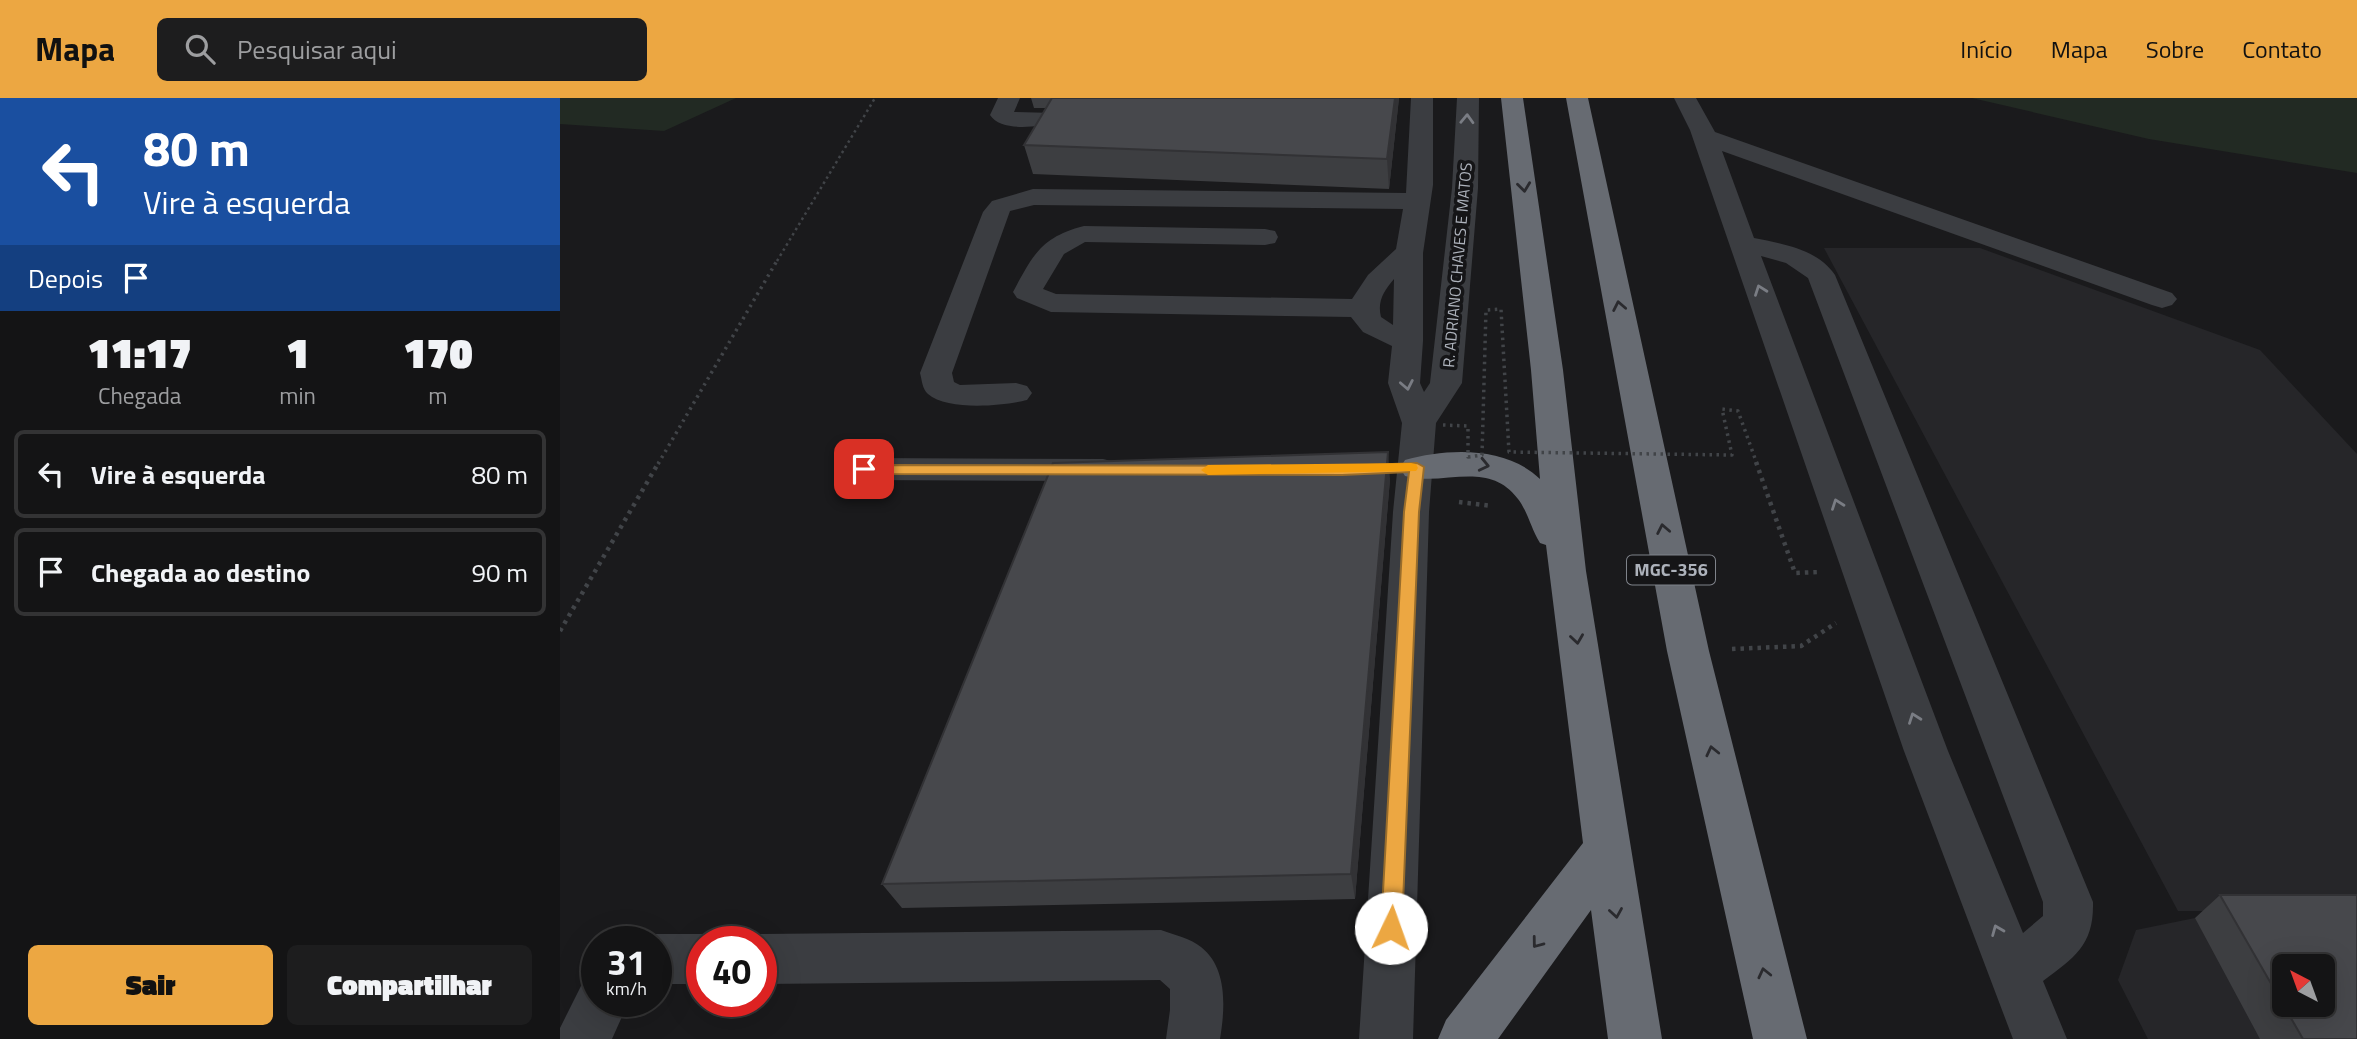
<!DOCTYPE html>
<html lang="pt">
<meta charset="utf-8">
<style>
:root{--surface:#141415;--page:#1d1d1e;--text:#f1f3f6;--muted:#9d9ea0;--line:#333334;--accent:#eca742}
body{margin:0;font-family:"Titillium Web",sans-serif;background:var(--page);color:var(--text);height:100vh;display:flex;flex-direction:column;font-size:26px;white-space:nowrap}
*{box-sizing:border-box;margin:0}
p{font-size:23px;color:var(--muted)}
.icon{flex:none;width:38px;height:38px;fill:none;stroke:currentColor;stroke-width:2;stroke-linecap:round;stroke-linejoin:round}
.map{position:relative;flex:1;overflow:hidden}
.panel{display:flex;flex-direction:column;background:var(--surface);width:560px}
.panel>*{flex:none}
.banner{background:#1a4fa0;color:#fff;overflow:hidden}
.needle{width:46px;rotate:319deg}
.buttons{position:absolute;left:1712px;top:856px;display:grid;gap:14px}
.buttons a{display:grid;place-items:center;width:63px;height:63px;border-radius:10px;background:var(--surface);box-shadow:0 7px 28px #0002,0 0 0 2px var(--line);font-size:35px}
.speed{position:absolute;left:21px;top:828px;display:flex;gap:14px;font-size:35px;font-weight:700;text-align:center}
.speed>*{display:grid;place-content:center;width:91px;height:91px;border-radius:50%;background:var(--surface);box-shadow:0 7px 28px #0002,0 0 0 2px var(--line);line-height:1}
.speed small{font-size:18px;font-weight:400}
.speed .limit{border:10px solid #d22;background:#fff;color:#111}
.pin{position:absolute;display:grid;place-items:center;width:60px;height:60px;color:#fff;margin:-30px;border-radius:14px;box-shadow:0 4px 10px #0006}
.me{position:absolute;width:77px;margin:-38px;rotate:3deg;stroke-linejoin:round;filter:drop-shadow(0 0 5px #0008)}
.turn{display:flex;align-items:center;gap:24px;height:147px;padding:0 28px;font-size:32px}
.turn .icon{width:91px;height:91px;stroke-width:2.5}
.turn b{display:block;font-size:49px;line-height:60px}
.then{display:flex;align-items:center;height:66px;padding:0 28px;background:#0003;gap:14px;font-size:26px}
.eta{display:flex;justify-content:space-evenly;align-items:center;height:119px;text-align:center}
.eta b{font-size:42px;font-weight:800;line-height:49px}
.button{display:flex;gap:14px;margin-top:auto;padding:14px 28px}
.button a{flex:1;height:80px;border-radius:10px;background:var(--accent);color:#111;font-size:28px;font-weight:800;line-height:80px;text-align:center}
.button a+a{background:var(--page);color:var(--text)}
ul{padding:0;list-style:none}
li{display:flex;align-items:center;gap:21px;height:88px;margin:0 14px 10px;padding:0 14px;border:4px solid var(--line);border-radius:10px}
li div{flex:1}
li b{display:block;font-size:26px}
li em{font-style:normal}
header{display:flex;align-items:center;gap:42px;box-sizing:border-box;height:98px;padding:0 35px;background:var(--accent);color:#111}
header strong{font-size:33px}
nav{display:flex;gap:38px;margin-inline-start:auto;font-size:24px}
.search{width:490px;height:63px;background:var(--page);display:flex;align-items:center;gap:18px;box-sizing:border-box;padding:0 24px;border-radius:10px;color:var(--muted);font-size:26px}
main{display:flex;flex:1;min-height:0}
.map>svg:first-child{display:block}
.built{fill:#262629;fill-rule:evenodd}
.green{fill:#222a23}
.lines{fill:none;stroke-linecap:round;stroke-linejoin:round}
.path-far2{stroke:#414448;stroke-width:2.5;stroke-dasharray:2.5 3.5;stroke-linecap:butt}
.path-far1{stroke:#414448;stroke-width:3.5;stroke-dasharray:2.5 4.5;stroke-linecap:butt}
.path{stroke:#414448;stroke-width:4.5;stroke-dasharray:3.5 5;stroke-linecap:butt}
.minor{fill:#3b3d41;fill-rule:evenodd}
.highway{fill:#676b72;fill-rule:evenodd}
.path-bridge-far1{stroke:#414448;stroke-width:3.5;stroke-dasharray:2.5 4.5;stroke-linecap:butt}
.path-bridge{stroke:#414448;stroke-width:4.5;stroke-dasharray:3.5 5;stroke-linecap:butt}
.wall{fill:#3d3e41}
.shaded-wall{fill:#323235}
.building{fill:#47484c;stroke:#323235;stroke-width:2;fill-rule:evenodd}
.oneway{stroke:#7a7d84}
.oneway2{stroke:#2a2a2e}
.route{fill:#eca742;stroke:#996d2b;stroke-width:2}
.slow{fill:#f59e0b}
.labels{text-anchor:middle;stroke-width:7;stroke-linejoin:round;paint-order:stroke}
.far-street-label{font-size:16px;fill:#adb2bb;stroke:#151517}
.shield{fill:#151517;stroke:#7f838a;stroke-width:2}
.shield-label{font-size:18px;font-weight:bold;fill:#adb2bb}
</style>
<header>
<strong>Mapa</strong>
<div class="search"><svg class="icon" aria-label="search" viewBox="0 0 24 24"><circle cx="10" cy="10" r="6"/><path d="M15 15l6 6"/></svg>Pesquisar aqui</div>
<nav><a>Início</a><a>Mapa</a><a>Sobre</a><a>Contato</a></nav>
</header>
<main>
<section class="panel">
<div class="banner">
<div class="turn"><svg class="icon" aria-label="left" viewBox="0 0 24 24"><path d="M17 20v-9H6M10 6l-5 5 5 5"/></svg><div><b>80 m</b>Vire à esquerda</div></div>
<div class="then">Depois<svg class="icon" aria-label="arrive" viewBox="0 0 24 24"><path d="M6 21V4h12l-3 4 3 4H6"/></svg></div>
</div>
<div class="eta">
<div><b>11:17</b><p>Chegada</p></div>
<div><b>1</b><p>min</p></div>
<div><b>170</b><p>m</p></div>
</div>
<ul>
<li><svg class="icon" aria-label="left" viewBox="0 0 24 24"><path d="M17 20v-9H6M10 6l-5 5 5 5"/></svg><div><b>Vire à esquerda</b></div><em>80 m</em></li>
<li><svg class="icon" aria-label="arrive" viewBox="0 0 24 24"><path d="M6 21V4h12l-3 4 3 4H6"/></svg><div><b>Chegada ao destino</b></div><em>90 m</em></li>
</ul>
<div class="button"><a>Sair</a><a>Compartilhar</a></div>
</section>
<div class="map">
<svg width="1797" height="941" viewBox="0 0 1797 941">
<rect width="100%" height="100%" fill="#1a1a1c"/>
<!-- built -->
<path class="built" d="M1264,150h156l280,102 97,104v457h-179z
M1635,820l162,1v120h-209l-30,-59 18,-50zM1724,868h38v38h-38z"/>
<!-- green -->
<path class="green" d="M0,0h176l-72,33 -104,-7z
M1412,0h385v75l-208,-34z"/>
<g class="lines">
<!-- path-far2 -->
<path class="path-far2" d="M217,163l98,-163"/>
<!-- path-far1 -->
<path class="path-far1" d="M98,366l120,-205"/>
<!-- path -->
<path class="path" d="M899,404l33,4
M0,533l99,-169
M1172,551l69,-3 35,-23"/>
<!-- minor -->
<path class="minor" d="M438,0h22l-6,14 40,1 3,5 -3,5c-17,4 -53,9 -64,-8z
M851,0h22v87l-10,68v88l-3,42 4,9 6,-9 22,-195 5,-90h22l-1,90 -16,195 -26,40 -7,89 -16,527h-54l34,-527 9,-89 -14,-40 4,-37 -29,-14 -12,-15 -300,-5 -34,-14 -4,-6c20,-37 28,-55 71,-66l181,3 10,2 3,6 -3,6 -10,2 -180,-3 -21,12 -21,35 13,5 296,5 16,-24 28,-26 7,-40 -369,-4 -24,6 -58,162 2,9 6,3 56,-2 11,3 5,7 -5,7c-23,6 -80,11 -99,-6 -6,-5 -6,-14 -8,-21l63,-161 9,-11 41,-12 373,4zM834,181l-1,46 -12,-8c-4,-16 3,-26 13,-38z
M1114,0h22l19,34 457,161 5,6 -5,6 -10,3 -10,-3 -430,-154 32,87c30,6 63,11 81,37l258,627c1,43 -18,55 -50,79l24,58h-54l-109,-288 -214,-621zM1201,158l25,7 22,15 235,624v14l-20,17 -75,-182z
M304,360l239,1 12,3 6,8 -6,8 -12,3 -239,-1 -12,-3 -6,-8 6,-8z
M601,832c13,5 29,8 40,17 27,21 24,62 19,92h-54l4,-29v-21l-10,-9 -399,4v-42h-19l19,-8z
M96,836h46l18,7 -18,1v42h-46v-42h-19z
M37,878v25h32l-17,38h-52v-11l23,-46z"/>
<!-- highway -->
<path class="highway" d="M941,0h22l40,272 23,201 76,468h-54l-17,-129 -93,129h-60l8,-19 137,-177 -37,-298 -6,-2c-9,-14 -12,-31 -22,-44 -30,-40 -74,-12 -113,-23l-5,-8 5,-8c43,-12 101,-14 135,19l-9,-109z
M1006,0h22l121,553 98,388h-54l-86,-388z"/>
<!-- path-bridge-far1 -->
<path class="path-bridge-far1" d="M883,327l25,1v31l14,-2 4,-145 15,-1 8,143 223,3 -10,-46 16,2 19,53"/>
<!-- path-bridge -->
<path class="path-bridge" d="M1196,364l39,111 25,-1"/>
</g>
<!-- wall -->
<path class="wall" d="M471,0h368l-10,91 -356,-15 -9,-29 22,-37h-12z
M830,381l-35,420 -453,9 -20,-24z
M1660,797l137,144h-97l-65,-121z"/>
<!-- shaded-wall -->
<path class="shaded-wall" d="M835,0h4l-10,91 -2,-30z
M828,354l2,27 -35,420 -4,-25z"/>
<!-- building -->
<path class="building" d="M492,0h343l-8,61 -363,-14z
M828,354l-37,422 -469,10 171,-421z
M1660,797h137v144h-54zM1724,868h38v38h-38z"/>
<!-- one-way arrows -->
<defs><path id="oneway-chevron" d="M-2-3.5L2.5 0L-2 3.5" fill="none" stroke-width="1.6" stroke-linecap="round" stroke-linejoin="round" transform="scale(1.75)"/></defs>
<g class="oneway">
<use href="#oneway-chevron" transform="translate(907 21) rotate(-88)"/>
<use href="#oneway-chevron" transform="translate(1200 192) rotate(-110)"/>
<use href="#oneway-chevron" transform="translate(847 287) rotate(79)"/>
<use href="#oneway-chevron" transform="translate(1277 406) rotate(-110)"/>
<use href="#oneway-chevron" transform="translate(1354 620) rotate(-110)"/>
<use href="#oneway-chevron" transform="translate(1437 832) rotate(-112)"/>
</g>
<g class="oneway2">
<use href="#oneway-chevron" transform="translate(964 89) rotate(83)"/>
<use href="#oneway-chevron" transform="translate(1059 208) rotate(-101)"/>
<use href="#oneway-chevron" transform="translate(924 367) rotate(13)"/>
<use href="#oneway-chevron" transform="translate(1103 431) rotate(-101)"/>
<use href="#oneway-chevron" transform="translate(1017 541) rotate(82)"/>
<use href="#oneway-chevron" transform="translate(1152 653) rotate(-103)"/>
<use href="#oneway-chevron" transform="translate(1056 815) rotate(81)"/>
<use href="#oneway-chevron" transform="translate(977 845) rotate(127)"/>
<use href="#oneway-chevron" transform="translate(1204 875) rotate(-103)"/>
</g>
<!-- route -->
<path class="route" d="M857,365l7,4 -5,45 -17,416 -3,7 -8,3 -7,-3 -3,-7 23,-416 5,-40 -67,3 -478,-1 -7,-5 7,-4 478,1z"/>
<!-- slow -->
<path class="slow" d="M851,365l5,1 2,4 -2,3 -208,4 -7,-5 7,-5z"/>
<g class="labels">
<!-- far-street labels -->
<g class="far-street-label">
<text transform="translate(897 167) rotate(-85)" y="6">R. ADRIANO CHAVES E MATOS</text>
</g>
<!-- shield labels -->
<rect class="shield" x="1067" y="457.5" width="88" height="29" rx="5"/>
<g class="shield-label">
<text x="1111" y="478">MGC-356</text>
</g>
</g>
</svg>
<div class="buttons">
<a><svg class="needle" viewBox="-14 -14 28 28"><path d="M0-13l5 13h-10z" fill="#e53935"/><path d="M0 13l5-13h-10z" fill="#9d9ea0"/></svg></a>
</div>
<div class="speed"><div>31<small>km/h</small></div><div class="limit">40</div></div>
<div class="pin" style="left:304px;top:371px;background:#d93025"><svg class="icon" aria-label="arrive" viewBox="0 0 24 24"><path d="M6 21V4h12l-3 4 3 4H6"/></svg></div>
<svg class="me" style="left:831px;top:830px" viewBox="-20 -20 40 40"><circle r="19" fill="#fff"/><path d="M0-13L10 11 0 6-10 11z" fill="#eca742"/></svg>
</div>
</main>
